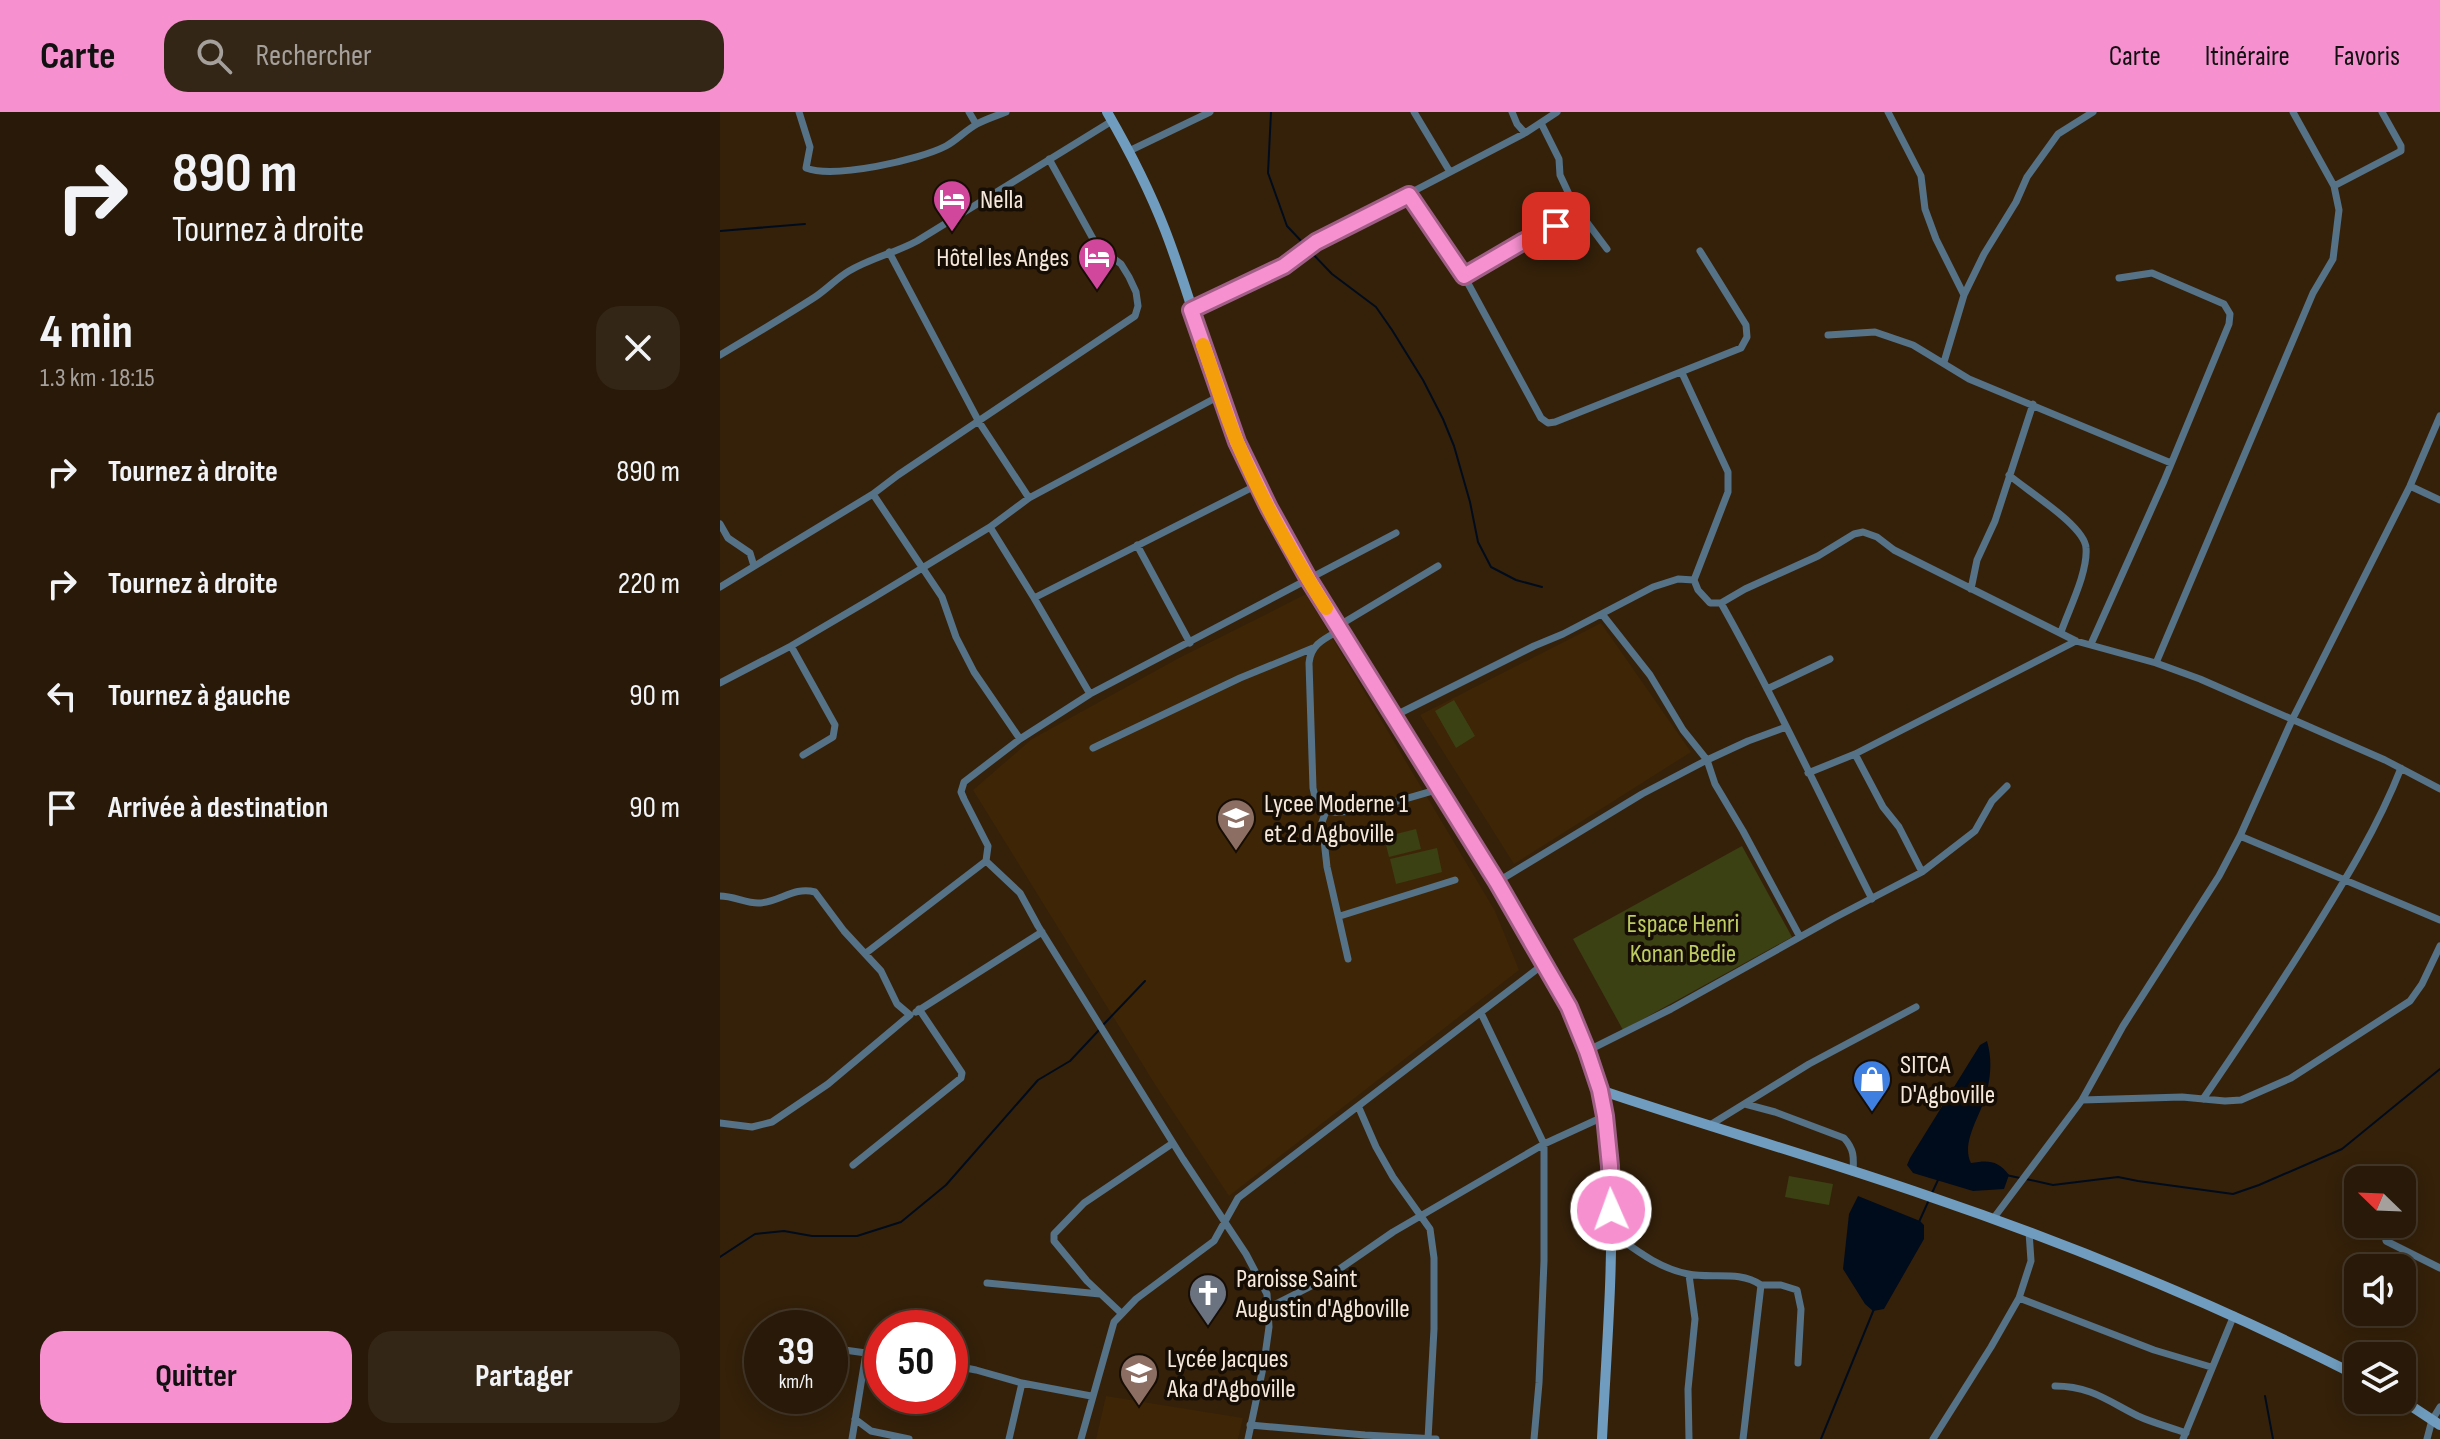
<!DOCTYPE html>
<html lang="fr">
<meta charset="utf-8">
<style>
:root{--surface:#281908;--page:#342616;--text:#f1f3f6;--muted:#a5a09c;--line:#443829;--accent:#f690cf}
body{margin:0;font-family:"Sofia Sans Condensed",sans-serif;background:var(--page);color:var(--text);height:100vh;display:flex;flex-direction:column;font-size:30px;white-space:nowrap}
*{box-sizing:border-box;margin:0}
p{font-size:26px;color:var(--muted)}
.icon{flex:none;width:44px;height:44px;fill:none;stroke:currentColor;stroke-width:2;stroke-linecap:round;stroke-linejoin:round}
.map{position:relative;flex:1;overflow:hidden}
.drawer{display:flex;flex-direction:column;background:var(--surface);width:720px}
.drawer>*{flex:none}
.guide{background:#281908;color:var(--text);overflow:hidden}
.needle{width:52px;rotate:293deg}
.controls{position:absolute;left:1624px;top:1054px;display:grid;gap:16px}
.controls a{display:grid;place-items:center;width:72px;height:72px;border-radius:16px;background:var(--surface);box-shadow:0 4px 20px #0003,0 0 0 2px var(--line);font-size:40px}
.speed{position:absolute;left:24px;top:1198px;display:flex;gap:16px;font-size:40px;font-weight:700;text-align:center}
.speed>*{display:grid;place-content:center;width:104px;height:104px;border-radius:50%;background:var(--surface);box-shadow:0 4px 20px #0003,0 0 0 2px var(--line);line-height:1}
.speed small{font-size:20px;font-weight:400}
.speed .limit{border:12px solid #d22;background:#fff;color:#111}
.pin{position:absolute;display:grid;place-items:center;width:68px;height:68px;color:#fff;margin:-34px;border-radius:16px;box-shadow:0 4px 12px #0006}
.me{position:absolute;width:88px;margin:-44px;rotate:358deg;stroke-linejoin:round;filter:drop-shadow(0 0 6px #0008)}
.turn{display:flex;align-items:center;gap:28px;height:168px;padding:0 40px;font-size:36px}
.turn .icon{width:104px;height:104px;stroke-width:2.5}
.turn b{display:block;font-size:56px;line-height:68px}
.round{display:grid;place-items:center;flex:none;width:84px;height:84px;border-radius:24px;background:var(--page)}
.overview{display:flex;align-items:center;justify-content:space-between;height:136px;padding:0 40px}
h1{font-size:48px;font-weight:700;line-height:60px}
.cta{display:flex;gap:16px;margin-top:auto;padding:16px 40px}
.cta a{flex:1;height:92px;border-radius:24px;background:var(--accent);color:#111;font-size:32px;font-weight:700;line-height:92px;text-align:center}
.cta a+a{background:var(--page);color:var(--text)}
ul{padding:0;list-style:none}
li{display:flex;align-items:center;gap:24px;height:112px;padding:0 40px}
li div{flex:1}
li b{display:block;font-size:30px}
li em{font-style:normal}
header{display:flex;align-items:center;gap:48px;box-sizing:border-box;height:112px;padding:0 40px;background:var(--accent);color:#111}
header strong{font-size:38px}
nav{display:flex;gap:44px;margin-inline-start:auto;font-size:28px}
.search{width:560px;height:72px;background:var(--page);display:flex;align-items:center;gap:20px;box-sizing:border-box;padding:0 28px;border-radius:24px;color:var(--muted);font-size:30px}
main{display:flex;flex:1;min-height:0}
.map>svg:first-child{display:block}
.built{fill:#3d2506}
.green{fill:#3b4112}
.water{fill:#000c1c}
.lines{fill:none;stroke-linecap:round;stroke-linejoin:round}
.stream{stroke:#000c1c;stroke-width:2}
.street{stroke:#567287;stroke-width:7}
.secondary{stroke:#709dbf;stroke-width:10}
.route-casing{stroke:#a05e87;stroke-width:20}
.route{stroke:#f690cf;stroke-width:14}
.slow{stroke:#f59e0b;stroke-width:14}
.labels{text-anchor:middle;stroke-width:7;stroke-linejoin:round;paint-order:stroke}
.poi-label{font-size:26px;fill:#f5e8da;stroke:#160d05;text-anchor:start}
.park-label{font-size:26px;fill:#bdcc61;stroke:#160d05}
</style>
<header>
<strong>Carte</strong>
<div class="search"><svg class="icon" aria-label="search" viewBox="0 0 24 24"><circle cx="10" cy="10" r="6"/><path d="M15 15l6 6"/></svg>Rechercher</div>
<nav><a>Carte</a><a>Itinéraire</a><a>Favoris</a></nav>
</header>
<main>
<section class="drawer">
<div class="guide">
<div class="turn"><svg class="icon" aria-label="right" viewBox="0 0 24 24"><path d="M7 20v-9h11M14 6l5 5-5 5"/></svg><div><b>890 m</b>Tournez à droite</div></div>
</div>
<div class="overview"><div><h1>4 min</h1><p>1.3 km · 18:15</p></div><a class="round"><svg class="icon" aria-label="close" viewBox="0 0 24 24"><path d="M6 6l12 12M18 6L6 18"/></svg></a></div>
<ul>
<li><svg class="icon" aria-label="right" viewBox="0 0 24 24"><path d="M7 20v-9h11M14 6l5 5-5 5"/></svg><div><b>Tournez à droite</b></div><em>890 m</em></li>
<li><svg class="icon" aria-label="right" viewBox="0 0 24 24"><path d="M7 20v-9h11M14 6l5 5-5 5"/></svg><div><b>Tournez à droite</b></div><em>220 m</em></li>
<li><svg class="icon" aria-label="left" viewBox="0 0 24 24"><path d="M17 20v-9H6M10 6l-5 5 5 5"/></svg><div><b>Tournez à gauche</b></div><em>90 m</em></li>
<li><svg class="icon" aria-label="arrive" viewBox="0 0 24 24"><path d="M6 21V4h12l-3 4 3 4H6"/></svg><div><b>Arrivée à destination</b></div><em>90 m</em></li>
</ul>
<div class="cta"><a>Quitter</a><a>Partager</a></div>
</section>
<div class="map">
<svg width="1720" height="1327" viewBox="0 0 1720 1327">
<rect width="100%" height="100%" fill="#35210a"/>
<!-- built -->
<path class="built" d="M586,482l189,317 24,59 -290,226 -73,-110 -183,-296 59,-51 145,-80z
M881,511l90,129 -177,112 -94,-149z
M386,1284l137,22 -5,21h-142z"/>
<!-- green -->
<path class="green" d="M734,588l21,36 -19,12 -21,-37z
M696,717l5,20 -32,8 -5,-20z
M1022,734l50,91 -169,93 -50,-91z
M717,736l5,24 -46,12 -6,-25z
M1069,1064l44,8 -4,21 -44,-8z"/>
<!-- water -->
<path class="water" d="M1267,929c5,17 4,33 0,50 -4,21 -27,51 -16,72 17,-3 27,-3 38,12l-5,14 -31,2 -60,-18 -6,-8 3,-7 70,-113z
M1138,1084l62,25 4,4v14l-40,70 -11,2 -8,-7 -22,-35 6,-55z"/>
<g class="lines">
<!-- stream -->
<path class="stream" d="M551,0l-3,61 19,53 18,19
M0,119l85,-7
M589,138l23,24 44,33 16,23 31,50 20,39 11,27 16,56 8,40 13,25 25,13 26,7
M384,912l41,-43
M1286,1063l14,3
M1306,1067l27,6 65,-8 20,4 95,13 26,-9 83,-36 98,-80
M1212,1081l6,-13
M1199,1110l9,-20
M0,1145l35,-23 29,-3 28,5h45l44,-14 45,-37 92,-105 32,-19 30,-32
M1545,1284l8,43
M1101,1327l53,-130"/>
<!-- street -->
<path class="street" d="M79,0l11,35 -4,21c28,11 113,-8 140,-22 11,-6 20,-16 31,-22 9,-5 19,-8 29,-12
M249,0l7,12
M694,0l36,60
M792,0l5,12 8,9
M1168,0l33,64 4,33 11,30 28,56
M821,11l18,36 1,16 14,30 33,44
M409,39l81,-39
M1614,74l67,-35v-5l-19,-34
M689,83l55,81 77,142 7,5 7,-1 186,-74 6,-11 -1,-12 -46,-74
M169,140l90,170 50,76
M744,164l60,-35 32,-15
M471,198l93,-44 32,-24 209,-109 32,-21
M1108,223l47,-3 38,13 56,34 202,84
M0,243c32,-19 64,-38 95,-58 12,-8 22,-19 34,-26 22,-13 46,-18 68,-30l195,-120
M1224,250l20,-67 20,-41 32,-52 11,-25 31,-43 35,-22
M962,261l46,99v20l-34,88
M1289,363c17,15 76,51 77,73 2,24 -17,61 -25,84
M1690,374l30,14
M153,382l25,-19 237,-159 3,-10 -2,-14 -7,-15 -8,-13 -24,-18 -48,-87
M0,412l8,14 22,15 4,13
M270,415l44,71
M417,433l53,98
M0,475l153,-93 69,103 14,40 18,35 46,67
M1251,477l6,-29 18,-39 38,-117
M1001,491c54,96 101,197 151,296
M882,502l48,61 33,55 24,30 41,-19 38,-14
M618,514l100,-60
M620,518c-16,9 -29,14 -31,33l4,125c2,8 3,18 11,22 17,10 94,-15 115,-21
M1371,532l73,-163 65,-157 1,-10 -6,-10 -72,-31 -33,5
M71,534l44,79 -2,12 -30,18
M1436,551l157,-370 20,-34 6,-49 -5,-24 -41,-74
M0,571l71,-37 80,-47 119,-72 39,-29 192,-103
M1047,577l63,-30
M370,582l-56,-96 223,-113
M674,604l140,-70 29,-12 90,-47 25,-8 16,1 4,10 12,13h11l24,-14 73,-33 36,-22 9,-2 14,5 17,13 182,91 80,22 44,16 185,81 55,29
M373,636l147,-70 73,-30
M1135,642l28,53 16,20 23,45
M1088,661l47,-19 221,-113
M606,699l-4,11 5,45 21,92
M1520,724l200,84
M266,749l34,32 18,33 145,233 63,95 21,40 2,33 -5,36 -16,76
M777,770l145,-88 65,-34 8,24 28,47 57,106
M0,784c13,0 26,7 38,7 21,0 35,-17 57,-11l29,39 37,40 16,33 13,11 -82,69 -56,38 -20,5 -32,-4
M620,804l115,-36
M146,841l120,-92 2,-15 -24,-47 -3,-7 3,-10 56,-43 70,-45 306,-161
M196,900l126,-80
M761,901l63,131v117l-5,122 -5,56
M867,939l84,-42 163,-91 88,-46 53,-41 17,-30 15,-15
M1483,987c37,-54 73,-108 108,-164 33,-53 67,-108 90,-167
M1362,988l100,-3 43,4 16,-1 50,-22 119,-77 12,-17 18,-38
M1025,992l30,8 69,26c10,11 10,19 9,34
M639,996l17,39 17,30 37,52 4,29v71l-6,110
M990,1013l99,-61 107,-57
M133,1053l108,-87 1,-5 -43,-64
M1273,1107l89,-119 41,-74 96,-150 21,-40 52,-116 118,-234 30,-70
M1663,1112l3,17 54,27
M892,1121c24,17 46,35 76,41 24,5 51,-4 73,11l-18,154
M969,1163l6,44 -7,70 1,50
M267,1171l113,11
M1041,1173h20l16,5 4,19 -3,54
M1299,1186l135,52 57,17
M548,1196l57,-29 68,-47 151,-88 61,-28
M401,1201l-34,-32 -33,-40v-7l30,-31 89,-60
M110,1236l36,5
M230,1253l26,5 46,13 69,13
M1335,1274c35,0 53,15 83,30 15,7 32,11 48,17
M135,1307l16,12 38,8
M530,1313l115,10 71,4
M132,1327l14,-86h16
M289,1327l13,-56
M361,1327l33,-117 22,-23 78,-58 24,-43 307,-235
M1213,1327l58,-92 28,-49 12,-37 -2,-29
M1463,1327l51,-124
M1707,1327l5,-19 8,-13"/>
<!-- secondary -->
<path class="secondary" d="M387,0c22,38 42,77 58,118 33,85 52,177 94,260 75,147 175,280 256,424 33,57 68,111 85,176 8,33 9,68 11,102 2,82 -5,165 -9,247
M880,978c109,37 219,68 328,106 147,50 292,110 430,180
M1682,1288l38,25"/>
</g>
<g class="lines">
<!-- route casing -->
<g class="route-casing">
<path id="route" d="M836,114l-32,15 -60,35 -55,-81 -93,47 -32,24 -93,44 46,132 32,66 40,72 188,302 72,125 18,44 13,39 5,26 5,50 1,44"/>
</g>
<!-- route -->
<use href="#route" class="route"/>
<!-- slow -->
<path class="slow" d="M483,233c12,33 21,67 35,99 24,57 55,112 88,164"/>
</g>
<!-- icons -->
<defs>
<g id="hotel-pin" transform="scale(2)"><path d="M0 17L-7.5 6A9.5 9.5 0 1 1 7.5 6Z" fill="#d1479c" stroke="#160d05"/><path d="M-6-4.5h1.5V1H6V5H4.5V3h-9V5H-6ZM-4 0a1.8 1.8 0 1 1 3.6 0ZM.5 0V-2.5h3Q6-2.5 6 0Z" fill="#fff"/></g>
<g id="school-pin" transform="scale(2)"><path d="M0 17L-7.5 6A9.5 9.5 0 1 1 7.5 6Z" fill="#8d6e63" stroke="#160d05"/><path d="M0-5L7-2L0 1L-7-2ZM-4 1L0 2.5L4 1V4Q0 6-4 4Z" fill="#fff"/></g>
<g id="shop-pin" transform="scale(2)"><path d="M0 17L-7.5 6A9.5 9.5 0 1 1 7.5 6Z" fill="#3f7fe0" stroke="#160d05"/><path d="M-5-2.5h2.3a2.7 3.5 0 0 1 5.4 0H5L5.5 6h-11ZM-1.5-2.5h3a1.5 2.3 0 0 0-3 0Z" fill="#fff"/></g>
<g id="church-pin" transform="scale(2)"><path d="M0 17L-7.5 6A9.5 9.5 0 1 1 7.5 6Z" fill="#6b7280" stroke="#160d05"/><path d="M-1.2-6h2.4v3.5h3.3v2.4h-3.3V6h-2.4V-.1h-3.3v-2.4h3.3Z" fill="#fff"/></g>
</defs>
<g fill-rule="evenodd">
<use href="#hotel-pin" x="232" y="87"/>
<use href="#hotel-pin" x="377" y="145"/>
<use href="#school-pin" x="516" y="706"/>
<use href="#shop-pin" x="1152" y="967"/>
<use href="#church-pin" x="488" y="1181"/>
<use href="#school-pin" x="419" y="1261"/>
</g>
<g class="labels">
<!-- poi labels -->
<g class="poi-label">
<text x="260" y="96">Nella</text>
<text x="349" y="154" text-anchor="end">Hôtel les Anges</text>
<text x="544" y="700">Lycee Moderne 1<tspan x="544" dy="30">et 2 d Agboville</tspan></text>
<text x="1180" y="961">SITCA<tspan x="1180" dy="30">D'Agboville</tspan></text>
<text x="516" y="1175">Paroisse Saint<tspan x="516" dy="30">Augustin d'Agboville</tspan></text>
<text x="447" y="1255">Lycée Jacques<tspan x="447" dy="30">Aka d'Agboville</tspan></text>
</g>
<!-- park labels -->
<g class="park-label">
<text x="963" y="820">Espace Henri<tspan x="963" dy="30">Konan Bedie</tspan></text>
</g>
</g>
</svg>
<div class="controls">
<a><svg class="needle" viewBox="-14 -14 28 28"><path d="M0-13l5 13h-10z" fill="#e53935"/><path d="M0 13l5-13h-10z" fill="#a5a09c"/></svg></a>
<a><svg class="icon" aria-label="sound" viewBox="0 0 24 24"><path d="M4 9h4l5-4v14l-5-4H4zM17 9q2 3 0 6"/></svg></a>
<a><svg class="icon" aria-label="layers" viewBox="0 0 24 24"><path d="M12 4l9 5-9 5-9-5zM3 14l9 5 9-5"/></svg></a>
</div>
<div class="speed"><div>39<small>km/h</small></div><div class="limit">50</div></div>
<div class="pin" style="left:836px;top:114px;background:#d93025"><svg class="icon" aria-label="arrive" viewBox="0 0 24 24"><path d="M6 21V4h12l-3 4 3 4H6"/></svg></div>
<svg class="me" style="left:891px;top:1098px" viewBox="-20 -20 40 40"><circle r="17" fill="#f690cf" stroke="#fff" stroke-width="3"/><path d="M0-11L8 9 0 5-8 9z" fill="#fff"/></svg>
</div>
</main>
